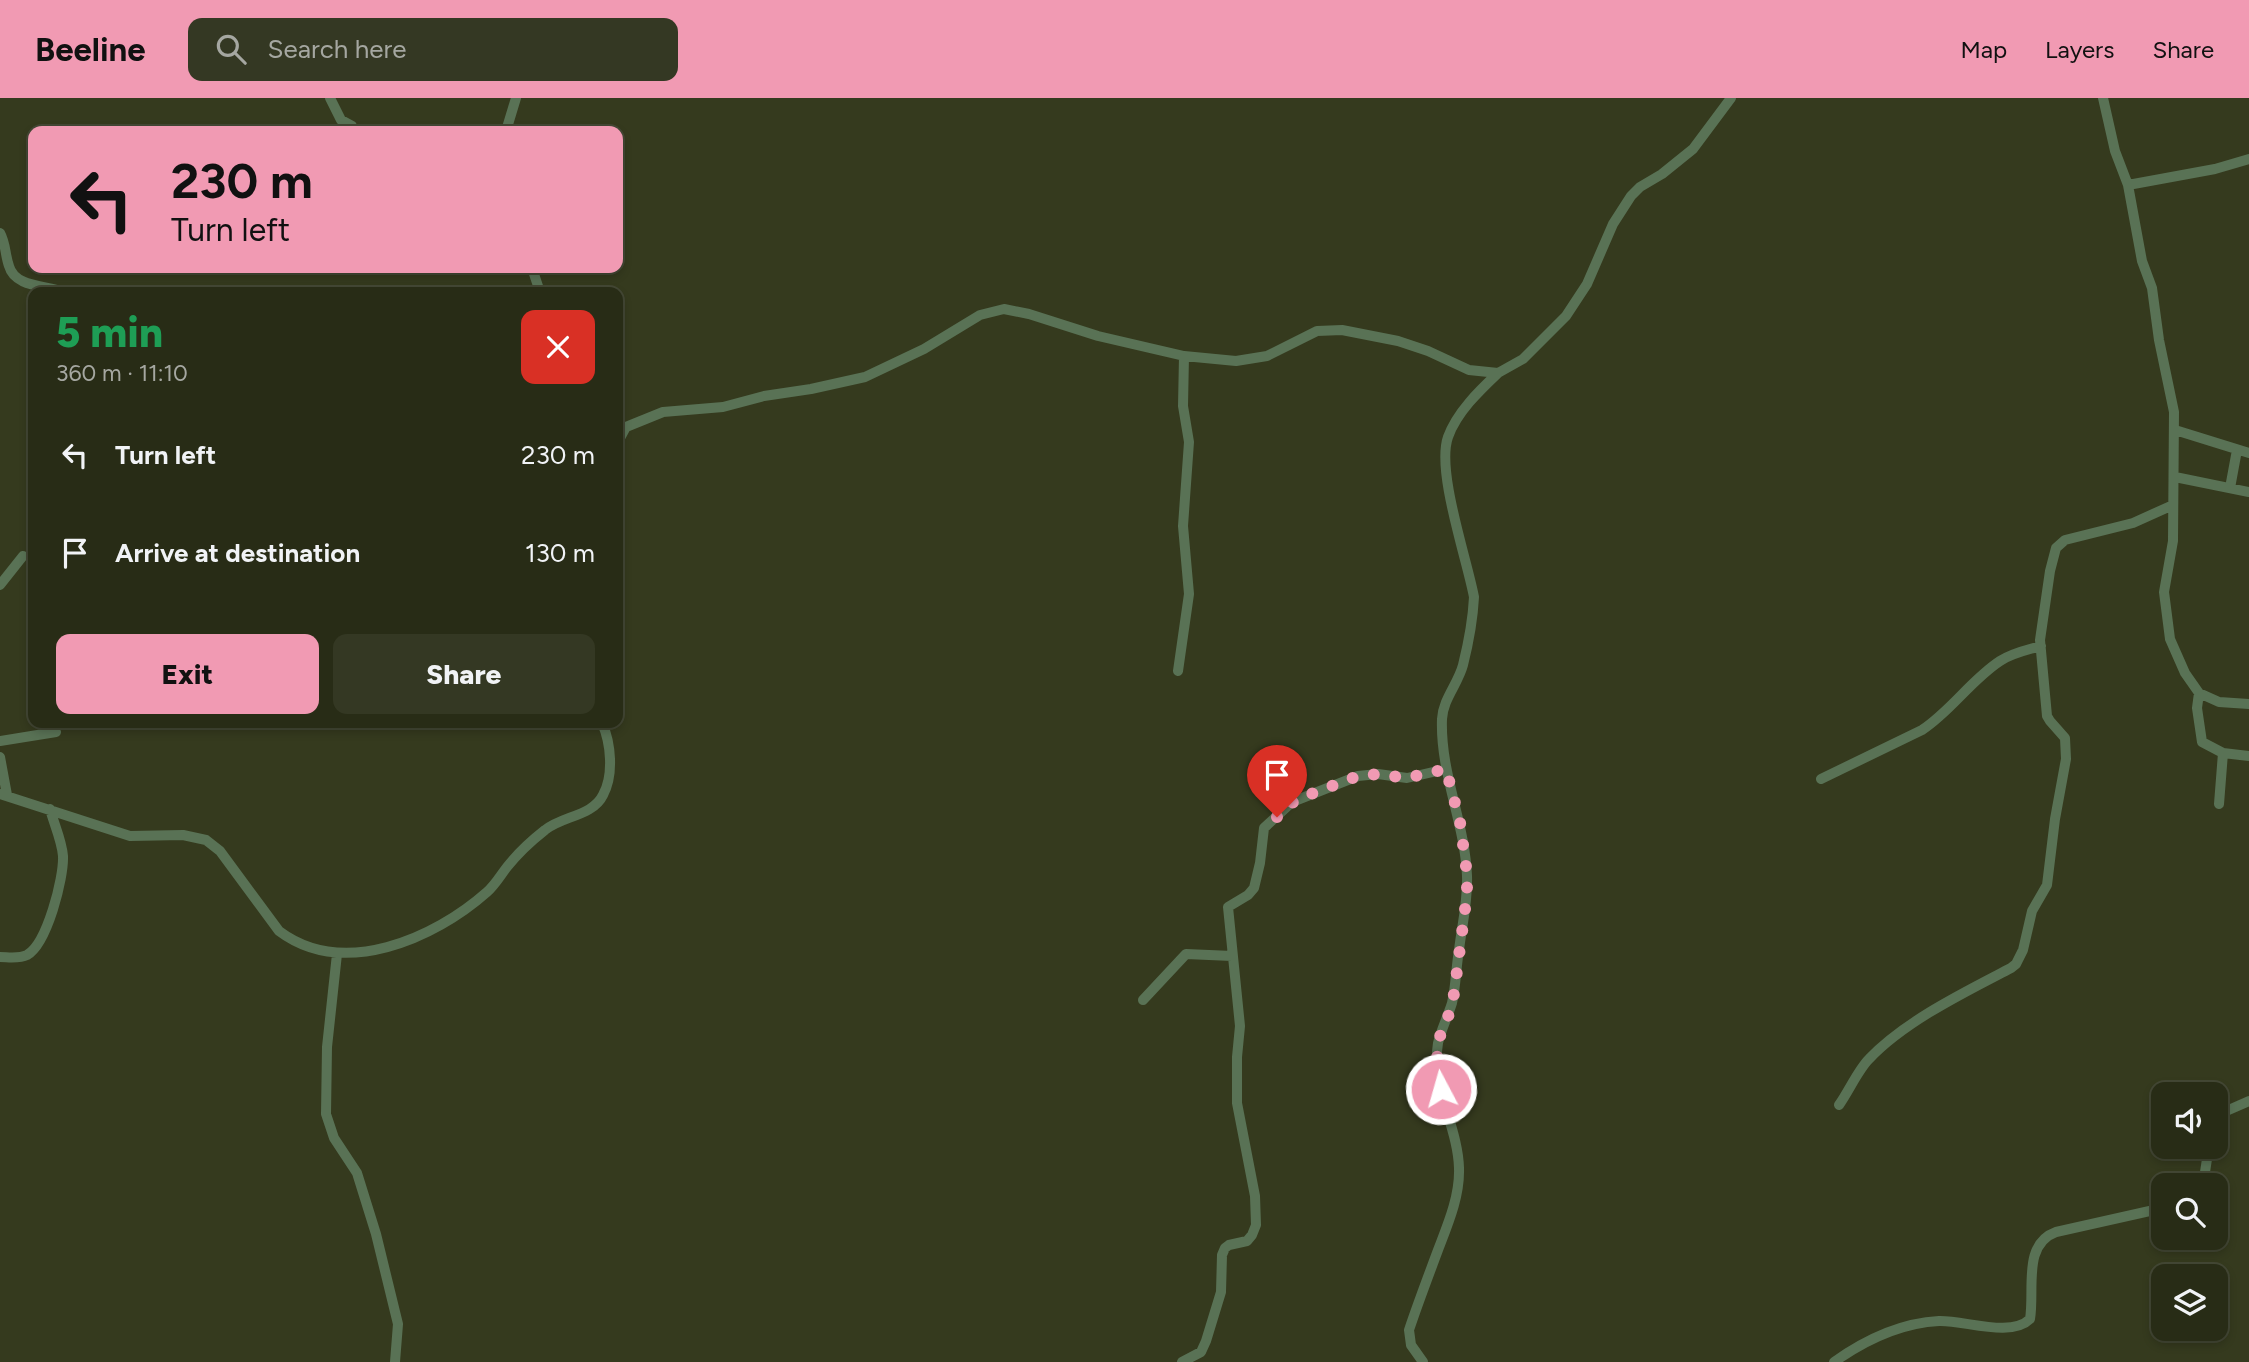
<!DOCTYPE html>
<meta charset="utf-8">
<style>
:root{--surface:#282c16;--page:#343823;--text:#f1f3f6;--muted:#a5a7a1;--line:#444835;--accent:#f19ab3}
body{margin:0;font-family:Figtree,sans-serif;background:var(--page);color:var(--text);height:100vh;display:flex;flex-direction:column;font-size:26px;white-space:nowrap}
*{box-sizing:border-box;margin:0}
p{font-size:23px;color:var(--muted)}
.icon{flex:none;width:38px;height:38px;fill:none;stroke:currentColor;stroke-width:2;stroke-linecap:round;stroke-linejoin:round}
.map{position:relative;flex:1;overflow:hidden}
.details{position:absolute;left:28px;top:189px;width:595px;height:441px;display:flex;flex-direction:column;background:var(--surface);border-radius:14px;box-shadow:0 4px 10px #0003,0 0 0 2px var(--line)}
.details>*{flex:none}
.banner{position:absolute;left:28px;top:28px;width:595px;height:147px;border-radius:14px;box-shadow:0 4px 10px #0003,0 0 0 2px var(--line);background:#f19ab3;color:#111;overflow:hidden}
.tools{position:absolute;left:2151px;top:984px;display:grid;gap:14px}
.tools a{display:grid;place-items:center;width:77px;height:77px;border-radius:14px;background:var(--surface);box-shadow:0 4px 10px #0003,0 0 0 2px var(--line);font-size:35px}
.pin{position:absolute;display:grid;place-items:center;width:60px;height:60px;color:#fff;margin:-72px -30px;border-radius:50% 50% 50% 0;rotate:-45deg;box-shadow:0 0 7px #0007}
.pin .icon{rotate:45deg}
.me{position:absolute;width:77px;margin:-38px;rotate:354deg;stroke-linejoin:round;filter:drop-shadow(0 0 5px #0008)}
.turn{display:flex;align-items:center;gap:24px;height:147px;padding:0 28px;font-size:32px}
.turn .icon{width:91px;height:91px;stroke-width:2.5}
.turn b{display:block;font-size:49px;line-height:60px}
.round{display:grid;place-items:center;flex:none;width:74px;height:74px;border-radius:14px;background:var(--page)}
.summary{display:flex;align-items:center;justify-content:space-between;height:119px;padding:0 28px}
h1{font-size:42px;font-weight:800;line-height:52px;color:#1e9e55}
.action{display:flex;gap:14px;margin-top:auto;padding:14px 28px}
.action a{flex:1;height:80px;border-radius:14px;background:var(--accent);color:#111;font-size:28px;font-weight:800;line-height:80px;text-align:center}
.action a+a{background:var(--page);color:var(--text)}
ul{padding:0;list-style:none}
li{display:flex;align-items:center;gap:21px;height:98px;padding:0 28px}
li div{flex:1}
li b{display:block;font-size:26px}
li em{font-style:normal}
header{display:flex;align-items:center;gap:42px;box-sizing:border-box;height:98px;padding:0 35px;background:var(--accent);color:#111}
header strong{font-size:33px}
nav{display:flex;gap:38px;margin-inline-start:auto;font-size:24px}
.search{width:490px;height:63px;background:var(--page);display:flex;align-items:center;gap:18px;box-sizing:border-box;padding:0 24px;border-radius:14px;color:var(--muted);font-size:26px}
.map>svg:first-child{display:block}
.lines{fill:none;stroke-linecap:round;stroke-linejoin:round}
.street{stroke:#597255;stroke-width:10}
.route{stroke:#f19ab3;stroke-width:12;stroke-dasharray:0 21.6}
</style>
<header>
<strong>Beeline</strong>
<div class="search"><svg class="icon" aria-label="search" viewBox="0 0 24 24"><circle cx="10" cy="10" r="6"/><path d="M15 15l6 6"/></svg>Search here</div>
<nav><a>Map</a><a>Layers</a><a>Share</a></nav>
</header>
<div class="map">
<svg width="2249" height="1264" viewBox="0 0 2249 1264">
<rect width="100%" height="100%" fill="#353a1e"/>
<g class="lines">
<!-- street -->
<path class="street" d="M330,0l11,22 11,6 2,5
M2103,0l12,53 13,34 14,76 10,27 7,52 15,72 -1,129 -9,51 6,47 15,34 14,20 20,9 30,2
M506,33l10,-33
M2128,87l87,-16 34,-10
M0,135c6,11 5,22 9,33 6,22 38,19 54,26
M532,170l8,24
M2175,332l74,23
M618,344l8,-15 37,-15 60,-5 41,-11 47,-7 54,-12 59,-28 56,-34 24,-6 25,5 69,22 86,20 52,5 31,-5 50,-25 25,-1 56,11 30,10 41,19 29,3 25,-14 43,-43 21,-32 26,-60 18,-28 9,-9 22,-13 31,-25 38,-51
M2175,379l74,15
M2230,390l7,-38
M0,487l23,-29
M1178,573l11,-77 -6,-68 6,-84 -6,-36 1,-50
M2199,595l-2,15 5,34 21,11 -4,51
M0,643l56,-9
M2223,655l26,3
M0,659l7,38
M1821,681l101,-49c29,-19 49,-50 78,-69 12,-8 27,-11 41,-15
M0,696l130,42 53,-1 23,5 14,11 59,80c64,48 155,8 208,-39 8,-7 13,-16 20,-25 11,-14 24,-26 38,-37 17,-14 48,-14 58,-35 11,-20 8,-52 -1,-72
M337,856l-10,93 -1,67 8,24 23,35 19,61 22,90 -3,38
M0,859c8,0 19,2 27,-2 20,-11 37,-77 36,-99 -1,-15 -9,-32 -13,-47
M1143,902l43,-46 46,2
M1839,1007c10,-14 19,-35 30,-46 36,-38 96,-67 142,-91l5,-4 7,-14 9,-39 15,-26 8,-66 11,-60 -1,-21 -15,-17 -3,-5 -7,-76 10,-69 6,-23 9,-8 68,-17 40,-18
M2216,1022l8,-8 25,-11
M2203,1087l6,-39
M1182,1264l19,-10 5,-11 15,-49 1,-37 3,-7 4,-3 18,-4 5,-6 4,-10 -1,-29 -18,-93v-46l3,-31 -12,-119 20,-12 6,-7 6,-25 4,-35 28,-26 66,-26 20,-2 29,4 39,-9
M1423,1264l-12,-17 -2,-15c9,-27 19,-53 29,-80 10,-26 22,-54 21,-82 -1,-41 -28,-81 -21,-125 3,-13 10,-27 14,-40 4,-18 4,-35 7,-53 3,-25 9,-49 8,-74 -2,-53 -27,-103 -25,-157 1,-20 16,-35 21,-54 5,-20 10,-48 11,-68 -7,-38 -38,-126 -26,-160 9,-25 31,-46 50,-64
M1834,1264c31,-22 66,-39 105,-41 25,-1 72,17 91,-2 5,-29 -8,-75 26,-87l107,-24"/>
</g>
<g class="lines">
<!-- route -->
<path class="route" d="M1277,719l9,-10 12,-8 60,-23 20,-2 28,4 40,-9 14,53 7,52v20l-13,100 -6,23 -10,24 -1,19 4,29"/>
</g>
</svg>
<div class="tools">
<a><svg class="icon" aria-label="sound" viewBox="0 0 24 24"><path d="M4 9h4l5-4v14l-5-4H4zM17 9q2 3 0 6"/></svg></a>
<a><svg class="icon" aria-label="search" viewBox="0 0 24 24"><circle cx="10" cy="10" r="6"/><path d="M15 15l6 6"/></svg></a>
<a><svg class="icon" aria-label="layers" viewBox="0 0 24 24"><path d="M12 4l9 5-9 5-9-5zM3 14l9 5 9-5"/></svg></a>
</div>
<div class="pin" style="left:1277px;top:719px;background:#d93025"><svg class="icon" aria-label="arrive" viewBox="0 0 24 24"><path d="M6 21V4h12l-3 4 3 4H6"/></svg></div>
<svg class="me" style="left:1441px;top:991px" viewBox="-20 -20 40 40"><circle r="17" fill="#f19ab3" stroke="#fff" stroke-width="3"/><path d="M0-11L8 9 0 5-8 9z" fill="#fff"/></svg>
<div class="banner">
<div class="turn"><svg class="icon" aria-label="left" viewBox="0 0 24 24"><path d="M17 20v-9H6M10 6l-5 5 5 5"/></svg><div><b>230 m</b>Turn left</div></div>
</div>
<section class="details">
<div class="summary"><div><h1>5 min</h1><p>360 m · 11:10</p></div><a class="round" style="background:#d93025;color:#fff"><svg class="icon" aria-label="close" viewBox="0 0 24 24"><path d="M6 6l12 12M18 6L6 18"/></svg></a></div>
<ul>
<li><svg class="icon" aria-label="left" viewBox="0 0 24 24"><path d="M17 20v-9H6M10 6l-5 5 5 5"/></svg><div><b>Turn left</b></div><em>230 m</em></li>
<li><svg class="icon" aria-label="arrive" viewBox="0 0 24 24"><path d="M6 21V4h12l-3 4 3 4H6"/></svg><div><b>Arrive at destination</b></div><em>130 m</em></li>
</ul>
<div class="action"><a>Exit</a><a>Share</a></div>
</section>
</div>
